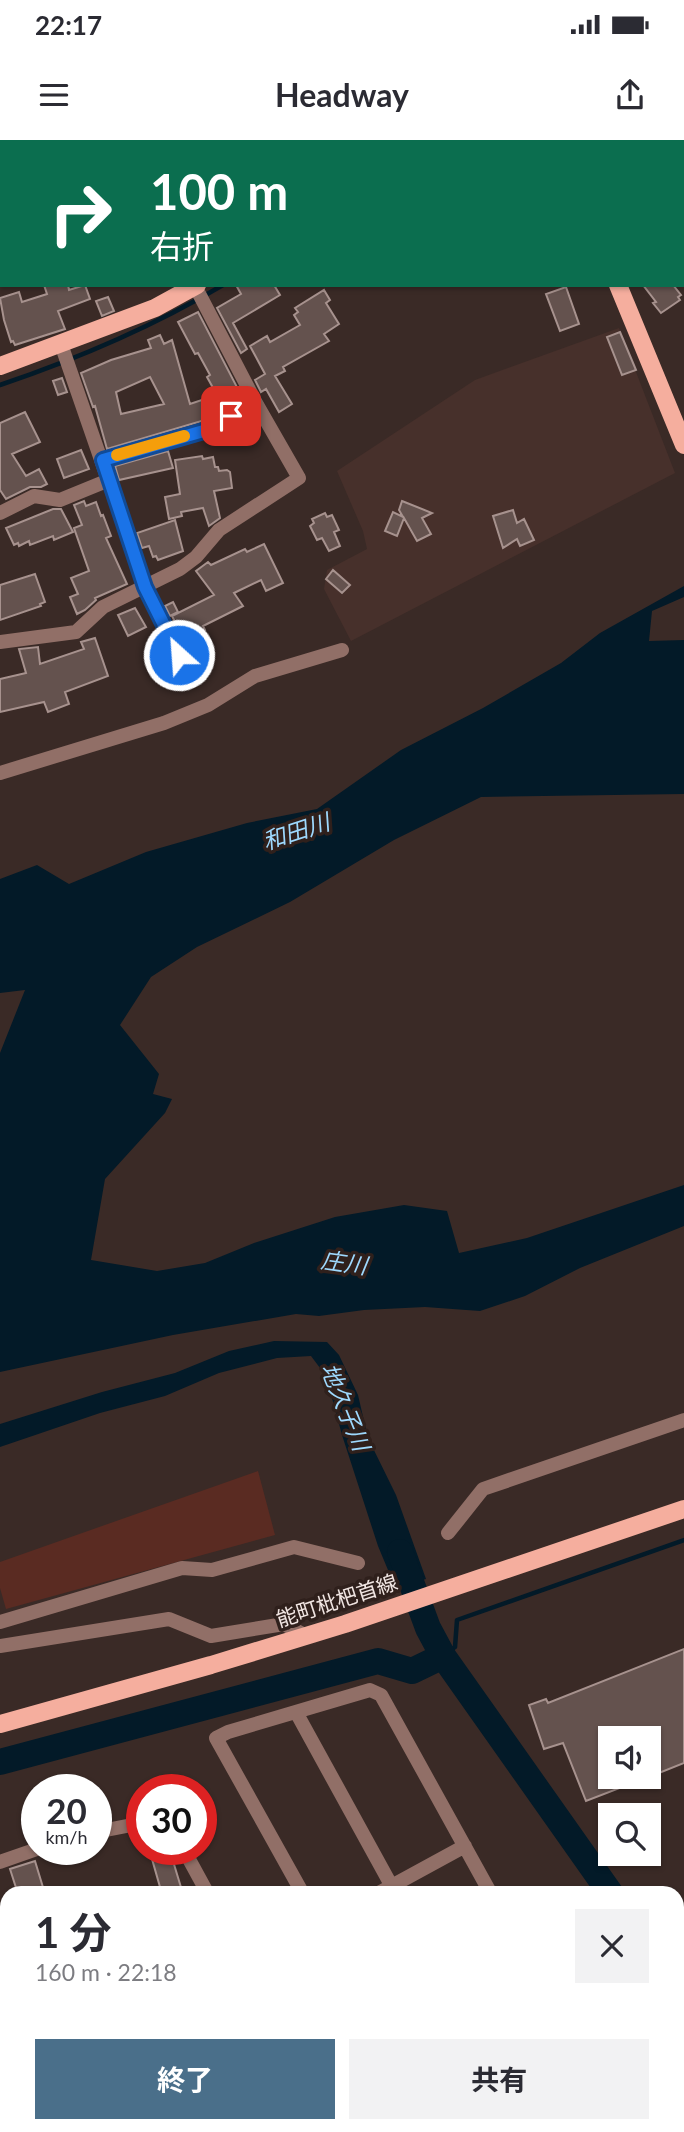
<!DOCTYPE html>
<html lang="ja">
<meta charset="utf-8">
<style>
:root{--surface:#fff;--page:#f2f2f3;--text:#2b2b33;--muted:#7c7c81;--accent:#4a6f8a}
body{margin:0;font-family:Lato,"Noto Sans JP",sans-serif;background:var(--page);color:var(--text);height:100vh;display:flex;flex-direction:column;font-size:26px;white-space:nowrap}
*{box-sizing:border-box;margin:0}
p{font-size:23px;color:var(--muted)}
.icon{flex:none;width:38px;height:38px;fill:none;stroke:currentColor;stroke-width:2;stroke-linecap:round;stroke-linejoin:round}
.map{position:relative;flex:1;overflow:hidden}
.panel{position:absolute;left:0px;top:1746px;width:684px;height:247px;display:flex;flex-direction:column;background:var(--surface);border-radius:21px 21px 0 0;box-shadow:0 2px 5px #0004}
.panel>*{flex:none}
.guide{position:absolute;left:0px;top:0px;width:684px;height:147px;box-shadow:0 2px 5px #0004;background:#0b6e4f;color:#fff;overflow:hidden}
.tools{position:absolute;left:598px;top:1586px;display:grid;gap:14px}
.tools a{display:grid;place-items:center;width:63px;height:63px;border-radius:0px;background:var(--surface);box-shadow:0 2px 5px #0004;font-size:35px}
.speed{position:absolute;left:21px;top:1634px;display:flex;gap:14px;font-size:35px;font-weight:700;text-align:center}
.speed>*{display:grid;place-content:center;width:91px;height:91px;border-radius:50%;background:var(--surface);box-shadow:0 2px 5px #0004;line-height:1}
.speed small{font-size:18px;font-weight:400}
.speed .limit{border:10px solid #d22;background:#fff;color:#111}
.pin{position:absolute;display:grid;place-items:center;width:60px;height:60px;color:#fff;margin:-30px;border-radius:14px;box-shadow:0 4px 10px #0006}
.me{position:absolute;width:77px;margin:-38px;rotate:334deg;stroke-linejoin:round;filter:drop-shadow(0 0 5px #0008)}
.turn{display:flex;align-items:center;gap:24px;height:147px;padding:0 35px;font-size:32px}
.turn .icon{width:91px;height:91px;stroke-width:2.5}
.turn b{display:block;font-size:49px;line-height:60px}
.round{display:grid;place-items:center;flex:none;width:74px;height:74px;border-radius:0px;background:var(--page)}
.overview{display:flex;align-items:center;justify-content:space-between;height:119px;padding:0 35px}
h1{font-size:42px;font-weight:700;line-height:52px}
.primary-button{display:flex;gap:14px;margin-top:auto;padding:14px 35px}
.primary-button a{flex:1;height:80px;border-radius:0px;background:var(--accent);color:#fff;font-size:28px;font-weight:700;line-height:80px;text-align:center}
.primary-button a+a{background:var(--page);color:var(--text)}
.status{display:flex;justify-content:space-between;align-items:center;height:49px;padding:0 35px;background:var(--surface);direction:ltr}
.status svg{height:19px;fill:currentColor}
header{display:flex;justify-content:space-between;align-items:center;height:91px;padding:0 35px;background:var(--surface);font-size:32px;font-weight:700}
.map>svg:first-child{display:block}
.built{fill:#47302b}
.green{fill:#5a2b22}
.water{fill:#031a28}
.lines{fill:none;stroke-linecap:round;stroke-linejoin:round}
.stream{stroke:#031a28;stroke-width:4.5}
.river{stroke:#031a28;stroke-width:26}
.building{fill:#64524e;stroke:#a7928e;stroke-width:2;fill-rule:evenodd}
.minor{stroke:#916f67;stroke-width:14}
.major{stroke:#f5ae9e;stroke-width:18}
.route-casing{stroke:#114b97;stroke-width:18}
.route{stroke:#1a73e8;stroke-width:12}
.slow{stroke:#f59e0b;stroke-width:12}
.labels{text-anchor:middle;stroke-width:7;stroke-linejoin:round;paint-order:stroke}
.street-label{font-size:21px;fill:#f1e6e3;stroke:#2f201c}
.water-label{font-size:23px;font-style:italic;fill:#9ed9fe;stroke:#2f201c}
</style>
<div class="status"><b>22:17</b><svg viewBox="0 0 49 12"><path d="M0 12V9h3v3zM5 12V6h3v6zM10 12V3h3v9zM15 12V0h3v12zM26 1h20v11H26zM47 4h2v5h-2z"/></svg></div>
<header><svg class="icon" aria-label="menu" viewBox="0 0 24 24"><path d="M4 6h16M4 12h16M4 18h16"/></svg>Headway<svg class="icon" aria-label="share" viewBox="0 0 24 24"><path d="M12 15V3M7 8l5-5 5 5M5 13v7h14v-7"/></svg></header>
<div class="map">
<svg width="684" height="1992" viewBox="0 0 684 1992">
<rect width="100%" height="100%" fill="#3a2a26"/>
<!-- built -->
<path class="built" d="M619,188l56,145 -324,168 -27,-52 3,-19 40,-21 -4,-18 -26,-60 138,-91z"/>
<!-- green -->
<path class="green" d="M258,1331l17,64 -269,74 -6,-21v-26z"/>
<!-- water -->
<path class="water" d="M684,446v11l-32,14 -3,30 35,-1v154l-203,3 -87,43 -104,62 -93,45 -46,30 -31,48 39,49 -6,20 19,5 -7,14 -60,66 -14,81 66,11 48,-8 49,-20 81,-26 69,-12 43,6 12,42 68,-15 157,-53v41l-104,42 -55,28 -45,15 -55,-4 -61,3 -45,6 -23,-2 -123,21 -173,37v-319l25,-63 -25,3v-114l37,-14 32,19 77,-32 101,-29 70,-14 84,-59 82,-42 78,-45 39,-30z
M274,1201l53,1 12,13 19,40 10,43 28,57 30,84 -35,10 2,-7 -15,-36 -36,-111 -16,-59 -15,-20 -34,2 -58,15 -54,23 -65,17 -100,34v-23l102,-32 73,-19 54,-22z"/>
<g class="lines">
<!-- stream -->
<path class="stream" d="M465,2l3,-2
M0,245c77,-26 152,-58 223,-100
M443,1516l12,-9 2,-27 227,-80"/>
<!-- river -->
<path class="river" d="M400,1412l28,76 15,28 168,238
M0,1622l378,-101 34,10 31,-15
M677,1833l7,4"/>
</g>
<!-- building -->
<path class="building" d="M44,145h24l1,5 16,-5 5,14 -32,12 7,18 -50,16 -2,-4 -2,1 -7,-22 -4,-22 19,-6 3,10 25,-8z
M236,145h38l6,10 -47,28 14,26 -6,4 -24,-45 24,-14z
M643,145h30l8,10 -3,2 2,3 -19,13 -8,-10 3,-1z
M566,147l13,37 -19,7 -14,-37z
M324,150l6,10 -4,3 13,21 -15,10 5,7 -46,26 2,4 -10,5 17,28 -13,8 -13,-23 -5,3 -6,-12 10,-6 -15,-28 17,-10 3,6 30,-17 -6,-10 4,-3 -3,-4z
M108,157l6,14 -12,5 -6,-15z
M198,172l42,81 -12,6 2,5 -22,11 1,3 -4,2 -98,29 -12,-43 -2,1 -12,-34 30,-13 40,-12 -3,-8 12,-5 4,9 8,-4 18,64 27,-9 -10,-18 3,-2 -12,-22 -3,1 -17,-32zM150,237l14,27 -43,10 -5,-22z
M620,192l16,38 -14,5 -15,-38z
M62,238l5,14 -9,3 -5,-14z
M25,272l15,30 -28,12 14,22 13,-7 8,15 -6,3h-11l-24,12 -6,-9v-67z
M81,310l8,19 -25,9 -7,-19z
M168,311l5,17 -54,12 -4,-14z
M202,316l1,3 10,-2 2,10h3l1,4 8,-1 3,2 2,16 -18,3 6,27 -11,8 -6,-18 -22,4 1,4 -13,3 -4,-22 15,-3 -5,-34z
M84,361l2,5 10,-4 5,14 2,-1 8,21 -5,2 21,46 -32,14 1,2 -11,10 -8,4 -7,-17 8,-3 -7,-16 18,-7 -15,-43 8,-3 -8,-20z
M402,361l30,12 -10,5 9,16 -14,7 -13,-23 -7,18 -12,-5 8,-19 10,5 -4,-7z
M53,369h8l12,23 -19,8 -1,-4 -23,9 -1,-4 -10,5 -1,-3 -4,2 -8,-17z
M513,370l4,13 7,-4 10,21 -14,6 -3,-7 -14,9 -10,-32z
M325,373l2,4 5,-2 7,15 -5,2 6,14 -11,5 -7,-13 -5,2 -7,-14 4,-3 -2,-4z
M175,380l8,31 -25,9 -2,-4 -3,1 -4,-11 -7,2 -5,-15z
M264,404l19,39 -17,8 -5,-11 -27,13 9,13 -40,20 2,4 -21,10 -12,-24 42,-21 -18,-24 12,-9 3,3 34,-16 2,3z
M333,430l17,15 -8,8 -16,-14z
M35,434l10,28 -5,2 1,2 -41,14v-35z
M173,462l5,10 -8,4 -5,-10z
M135,468l11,19 -18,9 -10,-21z
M95,498l13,38 -43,16 4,12 -21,8 -4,-10 -44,10v-33l26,-6 -7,-24 19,-2 2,17 44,-15 -3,-7z
M684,1509v114l-35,14v-39h-38v38l37,1 -62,24 -23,-58 -19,6 -15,-44 17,-6 2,4z
M159,1710h15l2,10 -3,1 10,33h-21l-12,-42z
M35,1721l10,33h-27l-8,-25z"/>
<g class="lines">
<!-- minor -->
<path class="minor" d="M193,2l3,-2
M0,56h2
M682,133l2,1
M195,146l61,117
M61,204l84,243 34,68
M0,373l34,-17 26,4 49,-20
M0,502l76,-10 27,-25 77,-38 16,-12 23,-27 80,-52 -43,-75 -49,27 -104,30
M0,633l164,-50 44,-18 47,-29 87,-26
M448,1393l35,-44 201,-69
M0,1482l182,-54 30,2 82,-23 64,16
M0,1506l169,-27 42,17 73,-12 22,12
M296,1572l100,182
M96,1692l46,-9
M184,1710l24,44
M0,1722l37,-13
M303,1754l-87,-156 12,-6 142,-42 11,5 110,199
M377,1754l88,-48
M0,1852l7,-2
M677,1858l7,-4
M677,1919l7,12
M338,1986l4,6
M526,1986l4,6
M618,1986l3,6
M70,1992l9,-6
M436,1992l10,-6"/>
<!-- major -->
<path class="major" d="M559,0l1,2
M435,2l3,-2
M618,145l66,160
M0,226l155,-58 42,-23
M0,1584l211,-59 134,-41 339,-115"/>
</g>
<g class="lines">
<!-- route casing -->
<g class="route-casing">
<path id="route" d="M179,515l-34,-68 -42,-127 104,-30 24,-14"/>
</g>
<!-- route -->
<use href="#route" class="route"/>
<!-- slow -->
<path class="slow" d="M117,315l67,-19"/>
</g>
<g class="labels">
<!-- street labels -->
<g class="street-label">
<text transform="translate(337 1461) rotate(-18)" y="7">能町枇杷首線</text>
</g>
<!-- water labels -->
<g class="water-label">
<text transform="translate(296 692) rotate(-18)" y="8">和田川</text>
<text transform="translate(344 1123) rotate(8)" y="8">庄川</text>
<text transform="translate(345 1267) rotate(68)" y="8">地久子川</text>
</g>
</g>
</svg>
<div class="tools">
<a><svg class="icon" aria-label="sound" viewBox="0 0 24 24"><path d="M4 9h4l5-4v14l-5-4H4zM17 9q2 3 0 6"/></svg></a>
<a><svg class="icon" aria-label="search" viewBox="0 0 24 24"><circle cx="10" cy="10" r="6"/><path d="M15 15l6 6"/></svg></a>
</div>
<div class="speed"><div>20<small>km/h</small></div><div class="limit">30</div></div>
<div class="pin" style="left:231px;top:276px;background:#d93025"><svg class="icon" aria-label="arrive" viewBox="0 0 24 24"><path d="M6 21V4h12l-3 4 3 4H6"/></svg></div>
<svg class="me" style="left:179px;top:515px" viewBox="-20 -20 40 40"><circle r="17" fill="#1a73e8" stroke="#fff" stroke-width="3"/><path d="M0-11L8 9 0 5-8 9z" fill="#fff"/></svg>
<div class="guide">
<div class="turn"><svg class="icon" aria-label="right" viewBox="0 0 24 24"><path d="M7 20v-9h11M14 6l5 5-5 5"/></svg><div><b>100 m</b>右折</div></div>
</div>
<section class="panel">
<div class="overview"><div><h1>1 分</h1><p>160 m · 22:18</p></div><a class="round"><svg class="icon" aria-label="close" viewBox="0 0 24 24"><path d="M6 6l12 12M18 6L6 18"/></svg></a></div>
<div class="primary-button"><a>終了</a><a>共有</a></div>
</section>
</div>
